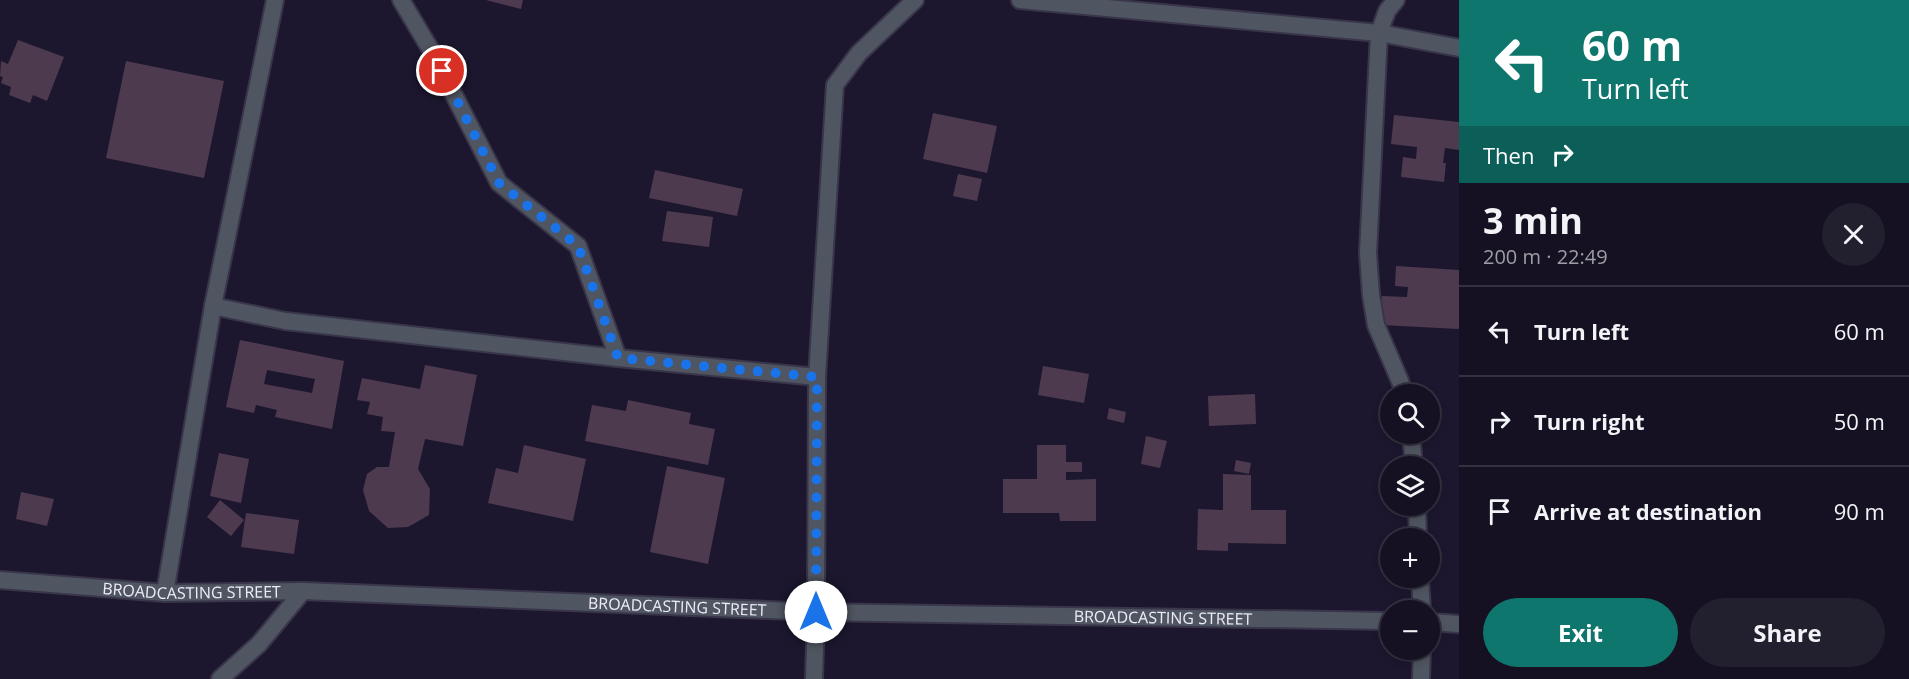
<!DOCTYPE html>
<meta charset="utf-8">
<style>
:root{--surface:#151122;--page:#221f2f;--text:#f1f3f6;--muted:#9d9da5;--line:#343140;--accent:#0f766e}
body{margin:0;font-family:"Open Sans",sans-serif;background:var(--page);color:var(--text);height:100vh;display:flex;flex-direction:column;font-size:22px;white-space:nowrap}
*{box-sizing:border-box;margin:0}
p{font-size:20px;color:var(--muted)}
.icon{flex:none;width:33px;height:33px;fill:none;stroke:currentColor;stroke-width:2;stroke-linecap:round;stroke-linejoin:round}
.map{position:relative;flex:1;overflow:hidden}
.side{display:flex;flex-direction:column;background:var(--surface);width:450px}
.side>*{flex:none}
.guide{background:#0f766e;color:#fff;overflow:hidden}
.tools{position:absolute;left:1380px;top:384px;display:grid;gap:12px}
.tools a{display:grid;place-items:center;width:60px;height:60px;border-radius:50%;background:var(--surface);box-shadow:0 3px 9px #0003,0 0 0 2px var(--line);font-size:30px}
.pin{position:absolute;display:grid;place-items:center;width:51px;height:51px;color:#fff;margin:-26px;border:3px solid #fff;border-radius:50%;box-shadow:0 2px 6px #0007}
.me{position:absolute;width:66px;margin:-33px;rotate:0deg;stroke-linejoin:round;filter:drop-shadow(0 0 4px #0008)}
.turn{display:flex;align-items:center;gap:21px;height:126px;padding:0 24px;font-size:27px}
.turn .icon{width:78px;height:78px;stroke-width:2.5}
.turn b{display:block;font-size:42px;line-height:51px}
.then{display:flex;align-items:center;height:57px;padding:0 24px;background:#0003;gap:12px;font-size:22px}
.round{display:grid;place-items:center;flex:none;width:63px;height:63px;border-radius:32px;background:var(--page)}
.headline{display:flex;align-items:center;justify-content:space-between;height:102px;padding:0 24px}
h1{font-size:36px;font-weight:700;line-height:45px}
.primary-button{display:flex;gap:12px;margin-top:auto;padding:12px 24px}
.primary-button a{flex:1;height:69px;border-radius:36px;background:var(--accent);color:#fff;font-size:24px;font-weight:700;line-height:69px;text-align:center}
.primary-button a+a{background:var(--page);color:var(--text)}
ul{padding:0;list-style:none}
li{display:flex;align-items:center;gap:18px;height:90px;padding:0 24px;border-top:2px solid var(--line)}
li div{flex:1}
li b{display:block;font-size:22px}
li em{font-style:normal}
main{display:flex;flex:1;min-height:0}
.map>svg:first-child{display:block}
.building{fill:#4e3a4f;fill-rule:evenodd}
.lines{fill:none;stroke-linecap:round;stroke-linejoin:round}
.minor-casing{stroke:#39354b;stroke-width:20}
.minor{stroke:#505661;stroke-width:16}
.route{stroke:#1a73e8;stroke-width:10;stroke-dasharray:0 18}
.labels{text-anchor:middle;stroke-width:6;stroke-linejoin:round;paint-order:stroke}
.street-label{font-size:16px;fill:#edebfb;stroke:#140e24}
</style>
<main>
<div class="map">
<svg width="1459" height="679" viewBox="0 0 1459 679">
<rect width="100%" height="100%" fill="#1c172e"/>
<!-- building -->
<path class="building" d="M486,0h37l-2,9z
M18,40l46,17 -17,44 -14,-6 -3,8 -21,-8 2,-8 -10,-4 2,-6 -3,-1 1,-15 7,3z
M126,61l98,20 -20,97 -98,-20z
M933,113l64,13 -10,47 -64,-14z
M1394,115l65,7v28l-14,-2 -2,15h3l-2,19 -43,-5 2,-20 13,2 1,-12 -26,-3z
M655,170l88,19 -6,27 -88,-18z
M958,174l24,5 -5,22 -24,-5z
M667,211l46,6 -4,30 -47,-6z
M1396,266l63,4v59l-78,-4 1,-29 25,1 1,-10 -13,-1z
M240,340l104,21 -12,68 -57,-12 2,-7 -21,-5 -2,8 -28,-6zM267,370l48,9 -3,14 -48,-9z
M425,365l52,10 -14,71 -38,-7 -7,30 12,20 -1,26 -21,12 -20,1 -19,-17 -6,-21 4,-16 10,-7h12l6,-35 -14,-1 2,-14 -16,-3 3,-12 -13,-2 5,-22 58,11z
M1043,366l46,8 -5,29 -46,-8z
M1255,394l1,30 -47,2 -1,-30z
M628,400l63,13 -2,11 26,5 -7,36 -123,-24 7,-36 34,6z
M1109,408l17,4 -2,11 -17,-4z
M1146,436l21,5 -7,27 -19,-4z
M524,445l62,14 -13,62 -85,-18 8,-35 22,5z
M1037,445h29v17h16v10h-16v8l30,-1v42h-36l-1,-8h-56v-34h34z
M219,453l30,6 -8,44 -31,-7z
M1236,460l15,3 -2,11 -15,-3z
M667,466l58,12 -17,86 -58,-12z
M1223,474l28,1v35h35v34l-58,-1v8l-31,-1 1,-41 25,1z
M21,492l33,7 -7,27 -31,-7z
M220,500l24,20 -13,16 -24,-19z
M246,513l53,7 -5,34 -53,-7z"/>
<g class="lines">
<!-- minor casing -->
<g class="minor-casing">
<g id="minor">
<path d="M401,0l31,52 67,131 79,63 40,112"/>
<path d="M1020,0l359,33 80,15"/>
<path d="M1396,0l-9,11 -8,22 -11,220 3,42 5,30 24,56 4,13"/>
<path d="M213,306l72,15 333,37 199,19"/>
<path d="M1411,434l3,32"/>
<path d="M1417,506l1,32"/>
<path d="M1420,578l2,32"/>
<path id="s1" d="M0,580l165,13 138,-2 513,21 574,9"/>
<path d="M165,593l48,-287 62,-306"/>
<path d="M1430,622l29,2"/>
<path d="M220,679l39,-35 44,-53"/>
<path d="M814,679l2,-67 1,-235 18,-292 24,-32 56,-53"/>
<path d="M1421,679l1,-29"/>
</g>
</g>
<!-- minor -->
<use href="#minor" class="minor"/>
</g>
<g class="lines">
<!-- route -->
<path class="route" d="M442,71l57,112 79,63 40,112 199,19 -1,235"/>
</g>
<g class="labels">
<!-- street labels -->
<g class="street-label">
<text dy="6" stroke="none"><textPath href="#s1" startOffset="192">BROADCASTING STREET</textPath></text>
<text dy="6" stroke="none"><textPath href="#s1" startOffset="678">BROADCASTING STREET</textPath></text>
<text dy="6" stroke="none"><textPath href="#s1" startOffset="1164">BROADCASTING STREET</textPath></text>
</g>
</g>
</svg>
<div class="tools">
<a><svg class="icon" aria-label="search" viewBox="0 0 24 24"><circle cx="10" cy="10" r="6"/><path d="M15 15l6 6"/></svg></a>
<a><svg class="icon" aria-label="layers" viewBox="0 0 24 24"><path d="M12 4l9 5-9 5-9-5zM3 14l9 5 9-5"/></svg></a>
<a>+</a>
<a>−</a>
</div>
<div class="pin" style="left:442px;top:71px;background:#d93025"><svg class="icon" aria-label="arrive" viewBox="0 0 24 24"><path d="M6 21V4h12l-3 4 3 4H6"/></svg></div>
<svg class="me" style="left:816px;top:612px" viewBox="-20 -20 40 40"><circle r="19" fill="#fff"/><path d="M0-13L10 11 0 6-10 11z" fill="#1a73e8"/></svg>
</div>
<section class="side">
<div class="guide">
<div class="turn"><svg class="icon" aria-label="left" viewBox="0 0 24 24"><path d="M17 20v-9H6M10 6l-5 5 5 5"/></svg><div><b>60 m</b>Turn left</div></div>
<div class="then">Then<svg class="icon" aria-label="right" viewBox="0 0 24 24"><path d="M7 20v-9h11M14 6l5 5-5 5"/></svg></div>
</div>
<div class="headline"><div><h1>3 min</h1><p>200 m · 22:49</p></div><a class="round"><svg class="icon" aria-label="close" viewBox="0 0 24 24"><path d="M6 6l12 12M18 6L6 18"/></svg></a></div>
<ul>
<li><svg class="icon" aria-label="left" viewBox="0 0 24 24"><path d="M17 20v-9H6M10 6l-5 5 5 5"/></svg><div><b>Turn left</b></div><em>60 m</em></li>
<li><svg class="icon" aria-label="right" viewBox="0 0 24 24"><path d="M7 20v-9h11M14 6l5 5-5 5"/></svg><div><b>Turn right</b></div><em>50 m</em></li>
<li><svg class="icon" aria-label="arrive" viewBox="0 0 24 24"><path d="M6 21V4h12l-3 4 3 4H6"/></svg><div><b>Arrive at destination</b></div><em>90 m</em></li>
</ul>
<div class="primary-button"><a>Exit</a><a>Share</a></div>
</section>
</main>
